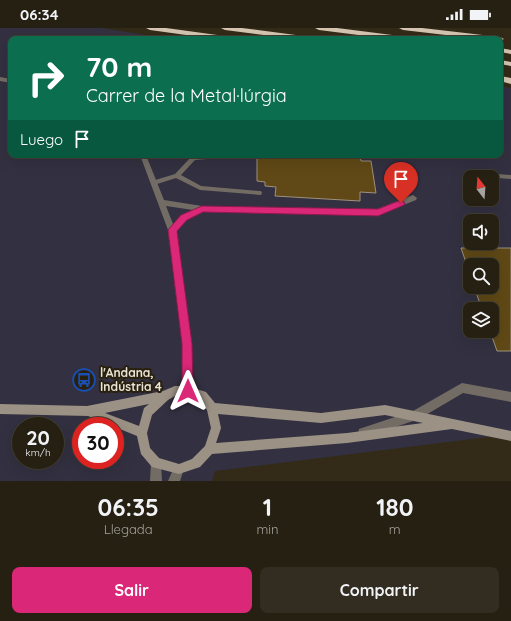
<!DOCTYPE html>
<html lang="es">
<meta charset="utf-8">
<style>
:root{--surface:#262012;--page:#322d20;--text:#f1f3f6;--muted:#a4a39f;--line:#423e32;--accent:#db2777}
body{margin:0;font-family:Quicksand,sans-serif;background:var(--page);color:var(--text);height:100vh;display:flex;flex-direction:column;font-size:15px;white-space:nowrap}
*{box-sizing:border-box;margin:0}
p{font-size:13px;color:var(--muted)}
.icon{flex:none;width:22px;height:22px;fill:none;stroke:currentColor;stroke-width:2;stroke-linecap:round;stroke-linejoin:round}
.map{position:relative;height:453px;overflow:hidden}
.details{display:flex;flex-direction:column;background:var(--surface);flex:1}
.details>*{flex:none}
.guide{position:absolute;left:8px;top:8px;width:495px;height:122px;border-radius:8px;box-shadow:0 4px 16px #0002,0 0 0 1px var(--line);background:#0b6e4f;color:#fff;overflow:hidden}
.needle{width:26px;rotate:343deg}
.controls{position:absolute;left:463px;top:142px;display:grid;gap:8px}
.controls a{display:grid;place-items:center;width:36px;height:36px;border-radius:8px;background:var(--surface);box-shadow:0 4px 16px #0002,0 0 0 1px var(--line);font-size:20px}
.speed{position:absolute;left:12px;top:389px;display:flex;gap:8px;font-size:20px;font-weight:700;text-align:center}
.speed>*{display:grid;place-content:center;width:52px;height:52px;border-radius:50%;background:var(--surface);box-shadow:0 4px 16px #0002,0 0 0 1px var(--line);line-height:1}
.speed small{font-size:10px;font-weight:400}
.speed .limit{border:6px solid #d22;background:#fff;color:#111}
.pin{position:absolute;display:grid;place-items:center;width:34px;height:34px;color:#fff;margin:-41px -17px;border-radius:50% 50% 50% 0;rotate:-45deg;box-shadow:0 0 4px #0007}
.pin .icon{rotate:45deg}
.me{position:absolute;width:44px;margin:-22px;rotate:0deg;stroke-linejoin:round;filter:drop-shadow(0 0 3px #0008)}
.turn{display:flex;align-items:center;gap:14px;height:84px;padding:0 12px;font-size:18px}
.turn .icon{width:52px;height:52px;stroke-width:2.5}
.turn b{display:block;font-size:28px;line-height:34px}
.then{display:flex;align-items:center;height:38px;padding:0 12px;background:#0003;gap:8px;font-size:15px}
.eta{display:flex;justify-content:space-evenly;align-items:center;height:68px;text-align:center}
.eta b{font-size:24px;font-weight:700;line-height:28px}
.cta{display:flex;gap:8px;margin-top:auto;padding:8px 12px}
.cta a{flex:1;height:46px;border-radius:8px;background:var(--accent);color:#fff;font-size:16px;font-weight:700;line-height:46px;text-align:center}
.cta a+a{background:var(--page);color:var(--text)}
.status{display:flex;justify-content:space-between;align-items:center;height:28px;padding:0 20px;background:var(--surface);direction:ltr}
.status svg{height:11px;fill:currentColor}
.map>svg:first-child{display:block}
.industrial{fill:#333041;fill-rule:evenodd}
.building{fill:#604916;stroke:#9d927d}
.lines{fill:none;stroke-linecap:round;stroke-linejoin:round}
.lane{fill:#726c64;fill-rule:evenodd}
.street{fill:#726c64;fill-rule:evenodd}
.secondary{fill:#9b9184;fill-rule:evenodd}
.highway{fill:#d6c6b2;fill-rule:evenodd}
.route{fill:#db2777;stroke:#8e194d}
.labels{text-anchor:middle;stroke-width:4;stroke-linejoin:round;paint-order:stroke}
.near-poi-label{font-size:12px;font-weight:bold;fill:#eae4d8;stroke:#29200e;text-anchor:start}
</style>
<div class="status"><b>06:34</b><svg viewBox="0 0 49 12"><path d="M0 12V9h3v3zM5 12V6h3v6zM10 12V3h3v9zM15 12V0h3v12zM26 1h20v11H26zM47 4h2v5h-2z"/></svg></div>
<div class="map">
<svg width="511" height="453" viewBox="0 0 511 453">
<rect width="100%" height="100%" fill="#332a18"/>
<!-- industrial -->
<path class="industrial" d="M0,0h101l72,11h-162v116h489v-69l11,2v346l-296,37 -3,10h-212zM470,149h22v22h-22zM470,193h22v22h-22zM470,237h22v22h-22zM470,281h22v22h-22zM21,398h34v34h-34zM81,398h34v34h-34z"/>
<!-- building -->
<path class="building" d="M257,127h103l1,6h10l5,32 -16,-1v9l-85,-5 1,-9 -11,-1v-4l-8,-1z
M461,220h50v103h-14l-7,-20h2v-22h-10l-8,-22h18v-22h-22v9z"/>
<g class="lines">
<!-- lane -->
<path class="lane" d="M206,127h28l-3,2 -36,3 -14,15 20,11 58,5h2l1,2 -1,2 -61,-5 -24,-12 -22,7 -3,-2 1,-2 23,-7 16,-17z
M484,145l27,2v4l-25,-2 -3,-2z"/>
<!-- street -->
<path class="street" d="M0,49l11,2v4l-11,-2z
M140,127h6l18,45 38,6 175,3 36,-14 4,3 -1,2 -38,15 -175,-3 -16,8 -11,11 16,112v48l-1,4 -4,1 -4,-1 -1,-4v-48l-14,-113zM166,178l27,4 -12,6 -8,8z
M462,355l49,9v10l-48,-9 -44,26 -56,19 -4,-1 -1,-4 1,-4 54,-18z
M156,430l4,1 1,4 1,18h-12l1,-18 1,-4z
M179,436l4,1 1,4 -4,12h-12l7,-16z"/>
<!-- secondary -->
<path class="secondary" d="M175,358h12l19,6 9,11 106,10 64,-8 126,26v10l-59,-12 -105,14 -135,11 -12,13 -21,7 -27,-7 -11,-13 -4,-18 -22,-9v-1l-27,-10 -88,-2v-10l87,2 76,-15zM175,368h12l12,4 8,10 4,18 -6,18 -13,13 -13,5 -20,-6 -9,-10 -3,-15 5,-18 16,-15zM149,376l-5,4 -5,18 -34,-13zM218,386l103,9 64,-8 38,8 -76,10 -131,10 5,-15z"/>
<!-- highway -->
<path class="highway" d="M146,0h20l66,9 4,2h-21l-65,-9z
M221,0h21l69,9 4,2h-21l-69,-9z
M315,0h22l71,9 4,2h-22l-71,-9z
M399,0h23l78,9 4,2 -4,2v-2h-20l-77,-9z
M500,20l11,2v4l-11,-2z
M500,32l11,2v4l-11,-2z
M500,48l11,2v6l-11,-3z"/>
</g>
<!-- route -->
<path class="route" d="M401,172l4,3 -1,2 -26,11 -175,-4 -16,8 -10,11 15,113 1,47 -2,4 -3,2 -4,-2 -2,-4v-47l-14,-114 13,-15 21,-9 176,3z"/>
<!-- icons -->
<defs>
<g id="bus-ring" transform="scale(1.15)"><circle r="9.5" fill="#29200e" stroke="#1a4fb4" stroke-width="1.5"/><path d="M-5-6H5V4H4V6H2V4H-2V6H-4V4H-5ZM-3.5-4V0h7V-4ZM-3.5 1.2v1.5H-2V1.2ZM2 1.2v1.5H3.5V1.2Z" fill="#1a4fb4"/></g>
</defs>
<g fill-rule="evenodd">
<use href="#bus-ring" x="84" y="352"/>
</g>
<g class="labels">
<!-- near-poi labels -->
<g class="near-poi-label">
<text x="100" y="349">l'Andana,<tspan x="100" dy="14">Indústria 4</tspan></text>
</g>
</g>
</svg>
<div class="controls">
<a><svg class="needle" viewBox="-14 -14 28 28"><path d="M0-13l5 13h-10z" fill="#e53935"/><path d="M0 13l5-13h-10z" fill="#a4a39f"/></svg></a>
<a><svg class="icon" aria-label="sound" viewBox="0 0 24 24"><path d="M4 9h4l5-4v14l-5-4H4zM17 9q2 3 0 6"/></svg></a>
<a><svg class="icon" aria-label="search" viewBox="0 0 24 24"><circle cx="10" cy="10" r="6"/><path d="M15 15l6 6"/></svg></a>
<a><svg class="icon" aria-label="layers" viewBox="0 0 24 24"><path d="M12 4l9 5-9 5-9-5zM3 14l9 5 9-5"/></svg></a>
</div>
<div class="speed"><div>20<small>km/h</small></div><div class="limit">30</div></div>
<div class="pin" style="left:401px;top:175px;background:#d93025"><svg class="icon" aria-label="arrive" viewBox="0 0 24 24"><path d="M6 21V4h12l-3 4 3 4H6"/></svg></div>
<svg class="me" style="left:188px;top:363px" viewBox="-20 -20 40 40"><path d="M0-17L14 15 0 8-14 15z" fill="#db2777" stroke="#fff" stroke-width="4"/></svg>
<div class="guide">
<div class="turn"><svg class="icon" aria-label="right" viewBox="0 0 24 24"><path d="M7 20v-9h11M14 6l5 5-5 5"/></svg><div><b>70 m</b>Carrer de la Metal·lúrgia</div></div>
<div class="then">Luego<svg class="icon" aria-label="arrive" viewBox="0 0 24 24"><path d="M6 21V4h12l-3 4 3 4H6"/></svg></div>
</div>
</div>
<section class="details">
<div class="eta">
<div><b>06:35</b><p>Llegada</p></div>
<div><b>1</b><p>min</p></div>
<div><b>180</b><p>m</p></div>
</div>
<div class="cta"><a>Salir</a><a>Compartir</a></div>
</section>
